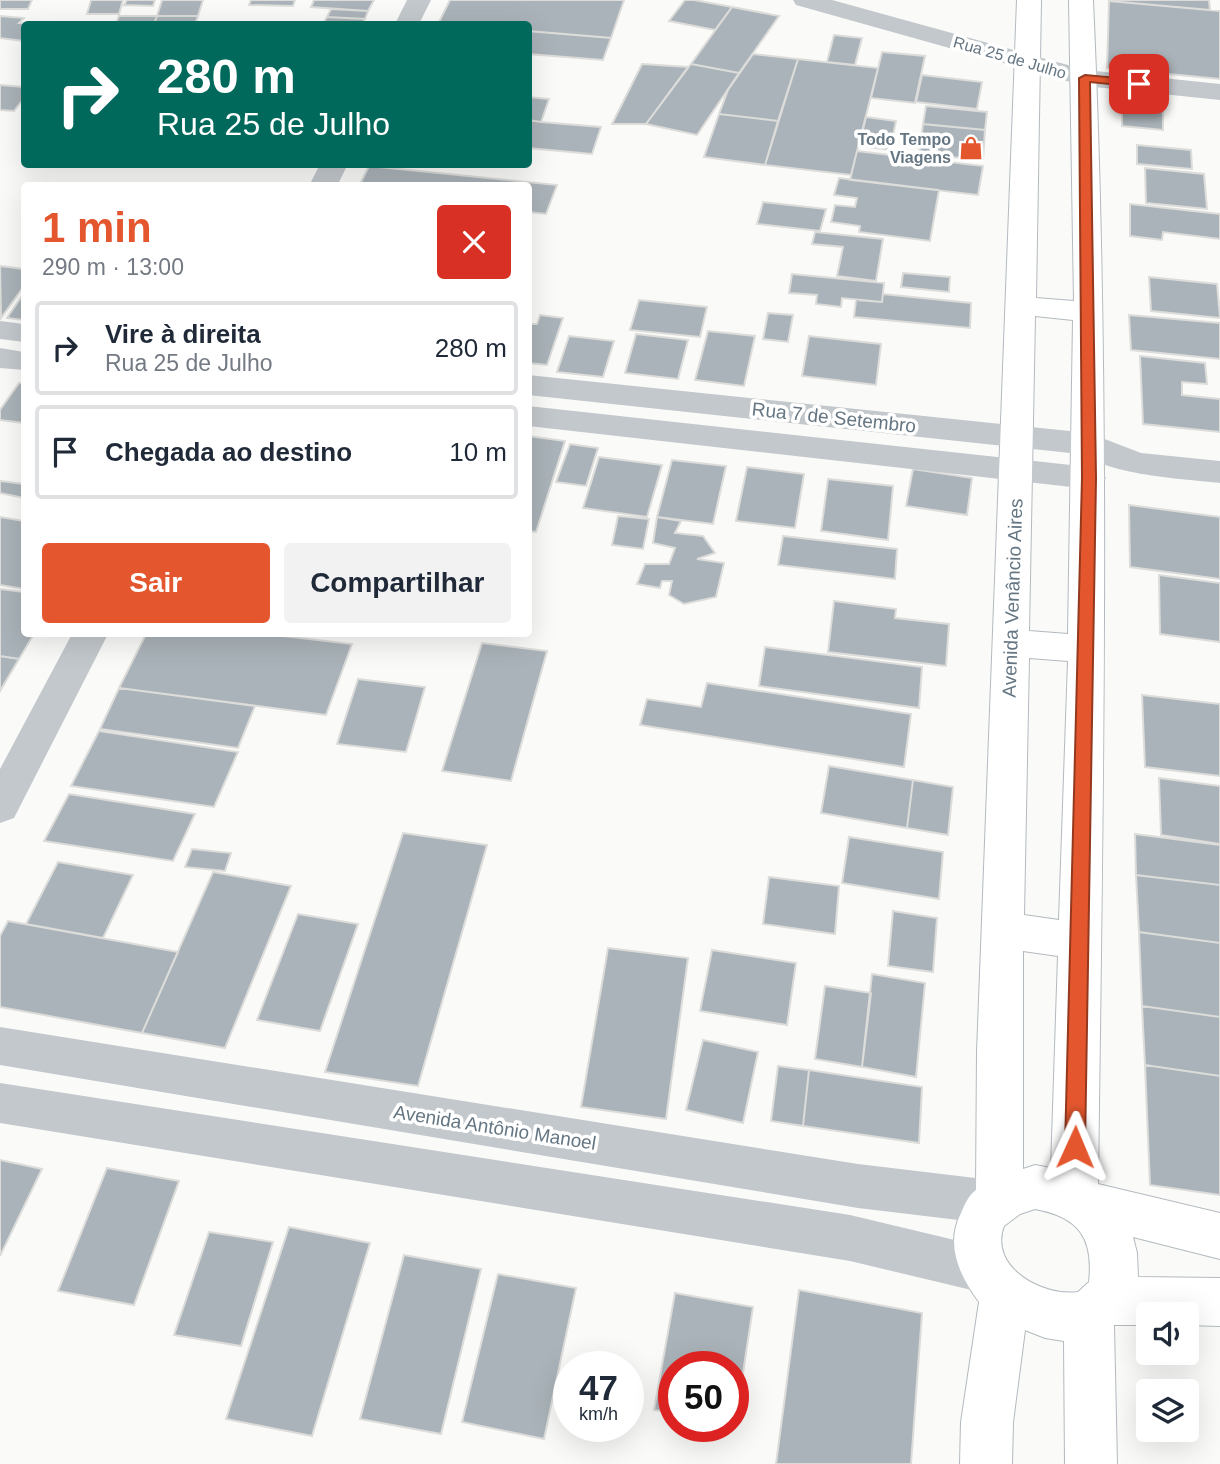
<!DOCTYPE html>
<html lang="pt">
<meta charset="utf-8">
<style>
:root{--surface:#fff;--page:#f2f2f3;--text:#1f2937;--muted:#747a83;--line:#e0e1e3;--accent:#e4572e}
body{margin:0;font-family:Helvetica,sans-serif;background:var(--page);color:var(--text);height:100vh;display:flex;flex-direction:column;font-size:26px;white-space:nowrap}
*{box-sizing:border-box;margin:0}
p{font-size:23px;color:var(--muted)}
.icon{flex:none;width:38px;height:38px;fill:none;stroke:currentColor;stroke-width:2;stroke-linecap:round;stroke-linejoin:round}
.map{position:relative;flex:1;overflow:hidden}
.details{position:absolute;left:21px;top:182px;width:511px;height:455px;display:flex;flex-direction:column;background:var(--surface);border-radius:7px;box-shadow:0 7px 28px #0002}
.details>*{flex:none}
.guide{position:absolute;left:21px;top:21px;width:511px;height:147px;border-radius:7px;box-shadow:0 7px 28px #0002;background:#00695c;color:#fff;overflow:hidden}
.controls{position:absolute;left:1136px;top:1302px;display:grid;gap:14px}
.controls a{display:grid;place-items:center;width:63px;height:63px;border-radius:7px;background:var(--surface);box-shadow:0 7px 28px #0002;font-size:35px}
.speed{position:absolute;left:553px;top:1351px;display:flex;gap:14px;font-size:35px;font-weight:700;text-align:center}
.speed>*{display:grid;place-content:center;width:91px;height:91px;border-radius:50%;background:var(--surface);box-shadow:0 7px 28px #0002;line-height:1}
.speed small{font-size:18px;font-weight:400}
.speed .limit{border:10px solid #d22;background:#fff;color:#111}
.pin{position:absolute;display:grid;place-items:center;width:60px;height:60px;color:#fff;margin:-30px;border-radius:14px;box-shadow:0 4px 10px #0006}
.me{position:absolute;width:77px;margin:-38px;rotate:1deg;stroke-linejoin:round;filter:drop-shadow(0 0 5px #0008)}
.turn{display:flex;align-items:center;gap:24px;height:147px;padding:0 21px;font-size:32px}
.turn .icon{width:91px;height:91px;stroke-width:2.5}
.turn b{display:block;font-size:49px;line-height:60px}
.round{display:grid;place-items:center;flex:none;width:74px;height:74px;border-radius:7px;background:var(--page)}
.head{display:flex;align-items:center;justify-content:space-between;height:119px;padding:0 21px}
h1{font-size:42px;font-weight:600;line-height:52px;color:var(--accent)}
.action{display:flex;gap:14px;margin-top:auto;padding:14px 21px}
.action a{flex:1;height:80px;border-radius:7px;background:var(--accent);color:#fff;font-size:28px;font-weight:600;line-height:80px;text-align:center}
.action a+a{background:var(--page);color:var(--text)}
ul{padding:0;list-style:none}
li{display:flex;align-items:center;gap:21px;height:94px;margin:0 14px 10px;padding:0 7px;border:4px solid var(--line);border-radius:7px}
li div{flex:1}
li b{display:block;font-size:26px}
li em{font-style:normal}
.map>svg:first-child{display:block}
.building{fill:#aab3b9;stroke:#dcdcda;stroke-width:2}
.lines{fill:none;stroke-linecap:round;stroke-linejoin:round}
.secondary-casing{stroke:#b3babf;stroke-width:2}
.minor{fill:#c3c8cc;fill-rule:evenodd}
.tertiary{fill:#c3c8cc;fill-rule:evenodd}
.secondary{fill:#fff;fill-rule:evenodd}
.route{fill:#e4572e;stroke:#94391e;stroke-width:2}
.labels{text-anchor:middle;stroke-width:7;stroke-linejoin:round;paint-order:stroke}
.far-street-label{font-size:16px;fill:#657683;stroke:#fff}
.far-poi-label{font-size:16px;font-weight:bold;fill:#657683;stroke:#fff;text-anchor:end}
.street-label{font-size:19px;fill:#657683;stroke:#fff}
</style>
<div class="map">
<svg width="1220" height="1464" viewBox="0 0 1220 1464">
<rect width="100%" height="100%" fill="#fafaf8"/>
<!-- building -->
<path class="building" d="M0,0h32l-4,9h-28z
M91,0h32l-4,14h-32z
M127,0h28l-2,6 -29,-1z
M162,0h41l-5,16h-41z
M251,0h44l-2,6 -44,-1z
M314,0h60l-6,11 -57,-4z
M450,0h174l-13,38 -83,-7v-7h-90z
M685,0h9l38,7 -17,23 -46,-9z
M1209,0l1,10 -101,-9v-1z
M1109,1l111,10v68l-113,-11z
M732,7l47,9 -40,57 -48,-9z
M331,9l37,2 -3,8 -38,-2z
M0,16l24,2 -5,5 10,1h-5v17l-24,-3z
M119,16h38l-3,8h-38z
M157,16h41l-3,8h-41z
M327,17l38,2 -3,5h-39z
M528,31l83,7 -8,22 -75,-6z
M834,35l28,3 -7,27 -28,-3z
M882,52l43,4 -10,47 -44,-5z
M753,54l45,5 -20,62 -59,-7 9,-24z
M798,59l80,9 -27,107 -86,-10z
M642,64l46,3 -42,57h-34z
M691,64l48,9 -42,62 -51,-11z
M922,75l60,7 -5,27 -61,-7z
M0,85l24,2v11l-10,13 -14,-1z
M528,97l21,2 -8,23 -13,-2z
M1122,100l41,3v27l-41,-4z
M926,106l61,6 -2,18 -62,-6z
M719,114l59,7 -13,44 -61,-8z
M866,117l30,4 -6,29 -31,-4z
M528,120l13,2 60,5 -9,27 -64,-6z
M923,124l62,6 -2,30 -64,-6z
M1137,145l54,5 1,19 -55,-5z
M857,151l126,15 -5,29 -128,-15z
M369,166l188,19 -11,29 -18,-2v-26h-169z
M1145,168l59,6 3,35 -61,-6z
M839,178l100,12 -9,51 -71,-9 1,-6 -29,-4 4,-17 20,2 2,-9 -23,-3z
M763,202l63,7 -6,22 -63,-7z
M1130,204l90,10v25l-57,-7 -1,8 -32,-4z
M815,232l68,7 -7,42 -39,-5 6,-29 -31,-3z
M0,266l24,3v17l-23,32z
M903,273l47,4 -1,15 -48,-5z
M792,274l92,9 -2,19 -40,-4 -1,9 -25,-3 1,-9 -28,-2z
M1149,277l68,7 3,34 -69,-7z
M24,293v27l-17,-2z
M883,294l88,9 -1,25 -116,-11 2,-17 26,2z
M639,300l68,7 -7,30 -70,-7z
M768,313l25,2 -5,27 -25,-3z
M540,315l23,3 -16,47 -19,-2v-39h9z
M1129,315l91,8v36l-89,-9z
M708,331l47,5 -11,50 -49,-6z
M636,334l52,6 -10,39 -53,-6z
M569,336l45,5 -11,36 -46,-5z
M809,336l72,8 -5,41 -74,-9z
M1140,356l65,7 2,21 -25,-2v13l38,4v33l-77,-8z
M19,383h5v40l-24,-3v-10z
M528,436l37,5 -29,91 -8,-1z
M570,444l28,4 -12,38 -30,-4z
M599,457l63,8 -15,52 -64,-9z
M672,460l54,6 -13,58 -56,-7z
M747,467l57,7 -9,54 -59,-7z
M913,469l59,9 -5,37 -61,-9z
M828,479l65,7 -5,54 -67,-9z
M0,481l24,3v14l-24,-5z
M1129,505l91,12v62l-90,-12z
M618,516l31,3 -6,30 -31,-4z
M0,517l24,4v68l-24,-4z
M657,517l24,4 -6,12 28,3 12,17 -18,6 27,4 -8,34 -32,7 -15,-9 3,-14h-10l-2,7 -23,-4 8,-20h24l6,-16 -22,-5z
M783,536l114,13 -2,30 -117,-14z
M1159,575l61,8v59l-60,-8z
M0,589l24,3v42h10l-15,25 -19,-3z
M834,601l62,8 -1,9 54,6 -3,42 -118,-14z
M146,634h120l86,10 -26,71 -207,-27z
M482,643l65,8 -36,130 -69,-10z
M765,647l157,20 -3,41 -160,-22z
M0,656l19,3 -19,32z
M358,679l67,8 -19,65 -69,-8z
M707,683l204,31 -7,53 -264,-42 7,-26 54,8z
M119,688l136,18 -17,42 -138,-19z
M1142,695l78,9v72l-75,-9z
M99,731l139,21 -24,55 -143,-21z
M829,766l84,14 -6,48 -86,-15z
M1159,778l61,8v58l-59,-9z
M913,780l40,7 -5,48 -41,-7z
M69,794l126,20 -22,47 -129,-20z
M403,833l84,12 -69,241 -93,-14z
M1135,834l85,11v40l-84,-10z
M849,837l94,15 -4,47 -97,-16z
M192,849l39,4 -6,18 -40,-4z
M58,862l75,13 -30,63 -77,-14z
M213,872l78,14 -66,162 -83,-15z
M1136,875l84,10v58l-81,-11z
M769,877l70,9 -4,48 -72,-10z
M893,911l44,7 -4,54 -45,-6z
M298,914l60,10 -38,107 -63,-11z
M8,921l170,31 -36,81 -142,-26v-71z
M1139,932l81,11v74l-78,-11z
M608,948l80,10 -22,161 -85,-12z
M712,950l84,13 -9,62 -87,-14z
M872,974l53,9 -9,94 -54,-10z
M825,986l46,7 -9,74 -47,-8z
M1142,1006l78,11v59l-75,-11z
M703,1040l55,12 -15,71 -57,-13z
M1145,1065l75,11v119l-70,-10z
M778,1066l31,4 -6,56 -32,-5z
M809,1070l113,17 -3,56 -116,-17z
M0,1160l42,9 -42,87z
M107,1168l72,13 -45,124 -76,-14z
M289,1227l81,16 -58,193 -86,-17z
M209,1232l64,10 -32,104 -67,-11z
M404,1255l77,14 -40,165 -81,-15z
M498,1274l78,14 -32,151 -82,-17z
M799,1290l123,23 -11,151h-135z
M675,1293l78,14 -18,119 -2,-59h-59v46l-20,-3z"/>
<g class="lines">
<!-- secondary casing -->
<g class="secondary-casing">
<path id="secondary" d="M1017,0h24l-5,298 38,3 -5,-301h24c18,395 10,789 5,1184l122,29v46l-87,-22 4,16 1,24 82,1v48l-34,-1v-11h-38v11h-34l3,139h-52l-1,-123 -19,-3 -20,-8 -12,92 -1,42h-52l1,-42 18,-120c-20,-27 -34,-57 -18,-89 4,-9 7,-17 15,-23l1,-138zM1035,316l38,4 -5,314 -39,-3zM1029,658l39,3 -9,259 -35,-5zM1023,951l35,5 -7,212 -16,-3 -12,4zM1035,1209c43,8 59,28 54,73l-11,10c-34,5 -90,-24 -74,-66l16,-12z"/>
</g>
<!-- minor -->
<path class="minor" d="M793,0h39l254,70 134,14v16l-135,-14 -289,-81z
M1089,433l52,20 79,8v22c-35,-4 -128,-8 -147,-39l4,-8z"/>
<!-- tertiary -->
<path class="tertiary" d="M407,0h24l-12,24h-24z
M320,164h28l-11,22h-28z
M0,321l24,3v18l-24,-3z
M0,348l24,4v18l-24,-2z
M528,375l561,58 12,3 4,8 -4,8 -12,3 -561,-60z
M528,406l561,61 12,3 5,8 -5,8 -12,3 -561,-63z
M72,634h36l-94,184 -14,5v-54z
M0,1027l858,137 134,16 17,6 7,16 -7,16 -17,6 -134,-16 -858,-143z
M0,1083l850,132 134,32 17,6 7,17 -7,17 -17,6 -134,-32 -850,-138z"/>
<!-- secondary -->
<use href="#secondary" class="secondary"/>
</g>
<!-- route -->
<path class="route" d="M1085,75l54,5 5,4 -5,3 -49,-5 6,396 -11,669 -3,6 -7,2 -7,-2 -3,-6 17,-669 -3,-400z"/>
<!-- icons -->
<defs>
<g id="shop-bare" transform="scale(1.89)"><path d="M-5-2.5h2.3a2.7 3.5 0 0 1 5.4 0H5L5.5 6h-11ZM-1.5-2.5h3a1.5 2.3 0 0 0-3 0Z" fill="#e4572e" stroke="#fff" stroke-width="2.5" paint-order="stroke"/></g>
</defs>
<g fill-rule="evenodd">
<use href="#shop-bare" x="971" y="148"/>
</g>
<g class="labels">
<!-- far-street labels -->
<g class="far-street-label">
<text transform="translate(1010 57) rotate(16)" y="6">Rua 25 de Julho</text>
</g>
<!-- far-poi labels -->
<g class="far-poi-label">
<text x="951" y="145">Todo Tempo<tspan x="951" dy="18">Viagens</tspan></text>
</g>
<!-- street labels -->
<g class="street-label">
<text transform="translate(834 417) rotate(6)" y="7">Rua 7 de Setembro</text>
<text transform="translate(1012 598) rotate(-88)" y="7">Avenida Venâncio Aires</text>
<text transform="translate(495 1127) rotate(9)" y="7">Avenida Antônio Manoel</text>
</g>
</g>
</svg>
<div class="controls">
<a><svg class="icon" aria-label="sound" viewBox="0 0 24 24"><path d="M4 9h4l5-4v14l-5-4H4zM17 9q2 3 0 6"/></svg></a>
<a><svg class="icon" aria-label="layers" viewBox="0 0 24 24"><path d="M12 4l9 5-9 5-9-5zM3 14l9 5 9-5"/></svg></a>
</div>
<div class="speed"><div>47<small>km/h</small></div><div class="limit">50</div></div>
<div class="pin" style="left:1139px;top:84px;background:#d93025"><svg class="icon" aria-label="arrive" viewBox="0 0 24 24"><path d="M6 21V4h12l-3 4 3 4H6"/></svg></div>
<svg class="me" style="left:1075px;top:1147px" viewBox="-20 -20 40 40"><path d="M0-17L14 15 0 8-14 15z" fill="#e4572e" stroke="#fff" stroke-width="4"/></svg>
<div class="guide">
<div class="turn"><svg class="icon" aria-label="right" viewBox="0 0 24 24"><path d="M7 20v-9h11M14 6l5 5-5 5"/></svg><div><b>280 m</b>Rua 25 de Julho</div></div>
</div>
<section class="details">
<div class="head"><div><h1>1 min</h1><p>290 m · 13:00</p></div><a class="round" style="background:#d93025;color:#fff"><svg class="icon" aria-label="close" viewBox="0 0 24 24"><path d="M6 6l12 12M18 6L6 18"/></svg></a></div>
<ul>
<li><svg class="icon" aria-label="right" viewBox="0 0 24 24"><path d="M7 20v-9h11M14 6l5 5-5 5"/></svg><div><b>Vire à direita</b><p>Rua 25 de Julho</p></div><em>280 m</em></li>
<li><svg class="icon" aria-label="arrive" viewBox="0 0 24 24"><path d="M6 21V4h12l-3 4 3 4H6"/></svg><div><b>Chegada ao destino</b></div><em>10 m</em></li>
</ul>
<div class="action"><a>Sair</a><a>Compartilhar</a></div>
</section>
</div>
